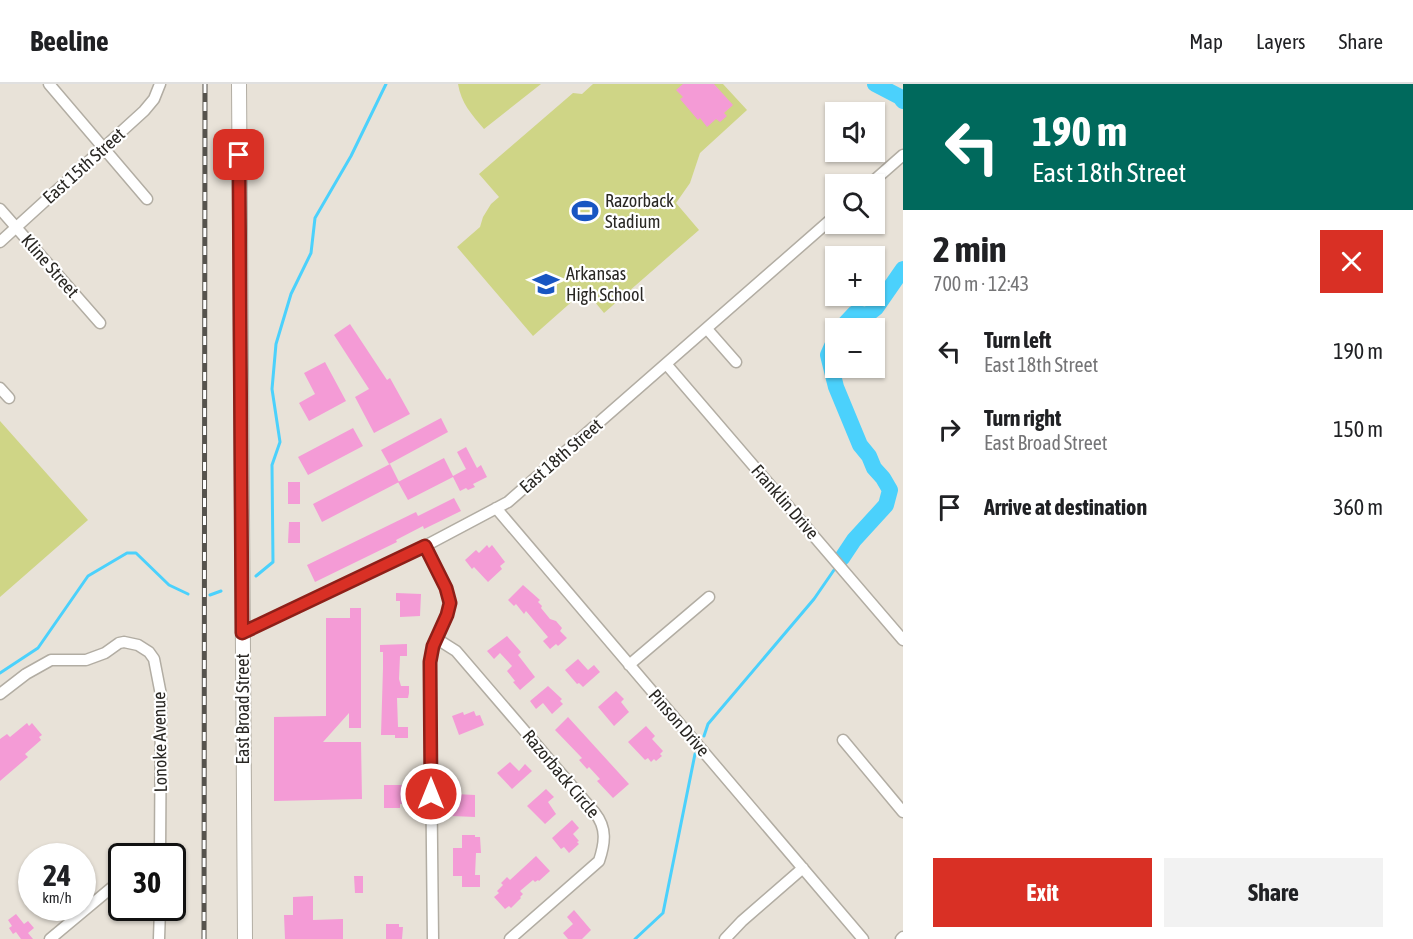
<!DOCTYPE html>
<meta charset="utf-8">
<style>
:root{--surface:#fff;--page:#f2f2f2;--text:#202124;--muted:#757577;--line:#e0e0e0;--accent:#d93025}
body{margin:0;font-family:"Asap Condensed",sans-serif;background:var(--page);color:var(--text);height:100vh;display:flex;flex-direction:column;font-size:22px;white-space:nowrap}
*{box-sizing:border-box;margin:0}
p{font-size:20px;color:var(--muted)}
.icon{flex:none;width:33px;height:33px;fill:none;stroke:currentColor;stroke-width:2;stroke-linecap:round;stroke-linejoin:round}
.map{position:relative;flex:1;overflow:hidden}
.panel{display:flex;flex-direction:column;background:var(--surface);width:510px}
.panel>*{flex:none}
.top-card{background:#00695c;color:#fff;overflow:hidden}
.fabs{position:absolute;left:825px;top:18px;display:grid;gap:12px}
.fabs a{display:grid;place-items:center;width:60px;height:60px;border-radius:0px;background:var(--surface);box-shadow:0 2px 4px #0004;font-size:30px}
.speed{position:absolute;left:18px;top:759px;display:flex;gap:12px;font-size:30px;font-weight:700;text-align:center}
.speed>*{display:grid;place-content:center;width:78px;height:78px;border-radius:50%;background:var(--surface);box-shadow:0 2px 4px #0004;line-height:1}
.speed small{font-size:15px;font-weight:400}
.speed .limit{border:3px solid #111;border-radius:9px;background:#fff;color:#111}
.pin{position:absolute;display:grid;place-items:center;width:51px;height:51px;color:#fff;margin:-26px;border-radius:12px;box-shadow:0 3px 9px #0006}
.me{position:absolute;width:66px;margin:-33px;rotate:0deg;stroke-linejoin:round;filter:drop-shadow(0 0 4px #0008)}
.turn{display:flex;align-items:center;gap:21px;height:126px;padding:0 30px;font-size:27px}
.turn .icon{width:78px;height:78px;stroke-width:2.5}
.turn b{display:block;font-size:42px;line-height:51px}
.round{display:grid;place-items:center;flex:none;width:63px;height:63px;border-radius:0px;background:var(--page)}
.overview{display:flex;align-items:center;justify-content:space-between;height:102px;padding:0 30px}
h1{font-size:36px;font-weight:700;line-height:45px}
.action{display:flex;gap:12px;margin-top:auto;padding:12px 30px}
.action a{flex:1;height:69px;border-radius:0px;background:var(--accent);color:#fff;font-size:24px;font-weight:700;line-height:69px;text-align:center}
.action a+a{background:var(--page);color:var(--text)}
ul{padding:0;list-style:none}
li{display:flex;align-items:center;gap:18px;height:78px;padding:0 30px}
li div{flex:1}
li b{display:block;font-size:22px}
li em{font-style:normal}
header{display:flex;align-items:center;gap:36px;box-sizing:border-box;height:84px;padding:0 30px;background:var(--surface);border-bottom:2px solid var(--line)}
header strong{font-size:28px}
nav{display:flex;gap:33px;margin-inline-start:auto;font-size:21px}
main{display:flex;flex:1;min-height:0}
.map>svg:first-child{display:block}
.green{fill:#cfd586}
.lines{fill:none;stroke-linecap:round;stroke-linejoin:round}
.stream{stroke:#4bd1fc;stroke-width:3}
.river{stroke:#4bd1fc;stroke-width:16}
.building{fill:#f49bd6}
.minor-casing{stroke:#b2ada3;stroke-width:13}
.major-casing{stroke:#b2ada3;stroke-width:16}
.minor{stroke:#fff;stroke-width:10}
.major{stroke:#fff;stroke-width:14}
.rail-casing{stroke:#56534d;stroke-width:5}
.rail{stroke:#fff;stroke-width:3;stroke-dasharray:9;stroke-linecap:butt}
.route-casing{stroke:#8d1f18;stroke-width:15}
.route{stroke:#d93025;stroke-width:10}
.labels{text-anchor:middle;stroke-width:4.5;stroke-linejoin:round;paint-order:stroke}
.street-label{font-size:18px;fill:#292723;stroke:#fff}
.poi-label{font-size:18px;fill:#292723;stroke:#fff;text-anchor:start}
</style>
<header>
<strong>Beeline</strong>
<nav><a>Map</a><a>Layers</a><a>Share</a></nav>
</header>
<main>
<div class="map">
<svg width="903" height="855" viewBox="0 0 903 855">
<rect width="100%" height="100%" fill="#e8e2d8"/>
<!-- green -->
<path class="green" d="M458,0h83l-57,45c-12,-14 -23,-26 -26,-45z
M593,0h130l24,26 -47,43 -10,30 -14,20 23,27 -95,83 -19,-23 -52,46 -76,-89 23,-20 3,-10 8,-13 8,-7 -20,-23 94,-81 9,1z
M0,337l88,99 -88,77z"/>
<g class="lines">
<!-- stream -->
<path class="stream" d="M256,492l17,-14 -1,-97 8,-23 -8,-53 4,-45 15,-50 20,-41 4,-35 36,-62 35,-72
M210,511l11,-4
M0,589l38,-25 50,-72 39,-23h9l33,32 19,9
M704,652l4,-12 106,-125 20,-29
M635,855l28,-26 32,-159"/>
<!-- river -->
<path class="river" d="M875,0l25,13 3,4
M841,244l14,-15 12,2 9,-7 27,-39
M836,253l-8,18 8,32 24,58 9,11 5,12 9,10 7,12 -4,15 -32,35 -12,18"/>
</g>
<!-- building -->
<path class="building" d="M683,0h31l19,21 -9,8 3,3 -7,6 -4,-3 -9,8 -7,-9 -2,2 -18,-21 3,-2 -7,-7z
M350,240l37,56 3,-2 20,36 -36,19 -19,-36 14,-8 -35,-54z
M325,278l21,39 -37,20 -10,-18 16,-9 -11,-21z
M441,334l7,14 -59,32 -8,-14z
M353,344l10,18 -55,29 -10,-18z
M466,363l11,21 4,-3 6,12 -14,7 2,3 -7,3 -2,-2 -6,3 -7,-14 -45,23 -10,-18 46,-24 9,18 13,-7 -9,-17z
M390,380l9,18 -77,40 -9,-18z
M288,398h12v22h-12z
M454,414l7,13 -37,18 -1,-3 -27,14 1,2 -82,40 -8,-17 109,-53 2,4z
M289,438h11v21h-12z
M487,461l2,3 3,-3 13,17 -5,4 2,3 -14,13 -14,-15 -2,2 -7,-9 11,-10 3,3z
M523,501l17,15 -2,2 4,4 -1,2 9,11 6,2 6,7 -2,3 7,7 -9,8 -2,-2 -6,5 -7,-8 5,-4 -22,-26 -2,3 -8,-10 -2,2 -6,-6z
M396,509l25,1 -1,22 -20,1v-16h-4z
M350,524h11v120h-12v-15l-26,29h38l1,57 -88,2v-84l52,-1v-98h24z
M507,552l14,16 -3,3 17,22 -15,13 -7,-8 2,-1 -8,-10 5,-5 -12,-13 -6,6 -7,-8z
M407,560v12h-7l-1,23 2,7h8v7l-1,5h-11l1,29h10v11h-13v-3h-14l2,-67v-16h-3v-7z
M578,575l10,11 6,-5 6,7 -17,15 -4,-4 -2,1 -12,-14z
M548,602l14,13 -2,2 3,3 -11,10 -9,-11 -7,6 -6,-8z
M616,607l8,8 -3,3 8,10 -15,14 -16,-19z
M474,627l2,5 4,-1 4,10 -25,10 -7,-19 11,-4 1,3z
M568,633l61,67 -16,14 -16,-17 3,-2 -11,-12 -2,2 -8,-9 3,-2 -27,-28z
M27,639l2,3 3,-3 10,12 -3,2 2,3 -16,14 3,3 -28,24v-42l7,-5 3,3z
M646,642l9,10 -3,3 11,12 -3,3 2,2 -6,5 -2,-2 -3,3 -3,-4 -3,2 -17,-18z
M510,678l9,9 6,-7 7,7 -20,18 -15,-16z
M384,701h25v11l-6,1v7h-3v4h-16z
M546,705l8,8 -6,5 8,12 -11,10 -18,-18z
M455,710l20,1v22l-23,-1z
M572,736l7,8 -6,6 6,7 -2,1 2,2 -10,9 -5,-6 -3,2 -9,-11z
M462,751h13v2h5l1,16h-5l-1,22h5v12h-18v-11h-9v-28h9z
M536,772l14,15 -11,10 -1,-1 -3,2 -2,-2 -13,11 3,3 -3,3 1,1 -10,10 -2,-2 -4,3 -11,-12 5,-4 -2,-2 6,-6 -2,-2 6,-6 3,3z
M354,792h9v17h-8z
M313,812v24l30,-1v20h-58l-1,-24h9v-18z
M574,826l17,20 -9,9h-14l-5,-6 10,-9 -6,-7z
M16,830l8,10 4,-3 6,7 -6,5 5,6h-12l-5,-7 -3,2 -4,-6 3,-2 -4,-6z
M386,840h13v3h4l-1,12h-16z"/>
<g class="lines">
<!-- minor casing -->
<g class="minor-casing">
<path id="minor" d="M49,0l98,115
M870,100l33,-29
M0,125l100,114
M0,158l144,-131 10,-12 6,-15
M707,245l29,33
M667,281l236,275
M0,304l9,10
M496,424l367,431
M425,462l21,42 4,15 -3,12 -14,31 -3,16 3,277
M242,549l183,-87 83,-44 328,-287
M437,555l19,12 139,162c12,15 10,30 4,48l-89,78
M629,581l80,-68
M0,610l26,-20 25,-14h35l19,-7 14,-10 5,-1 14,3 11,7 5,7 7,36 -1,161
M843,656l60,72
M50,855l72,-60
M159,855l1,-31
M725,855l17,-18 61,-53
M901,855l2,-2"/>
</g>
<!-- major casing -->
<g class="major-casing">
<path id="major" d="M239,0l6,855"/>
</g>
<!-- minor -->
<use href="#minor" class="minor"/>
<!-- major -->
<use href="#major" class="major"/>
<!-- rail casing -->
<g class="rail-casing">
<path id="rail" d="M204,855l1,-855"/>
</g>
<!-- rail -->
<use href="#rail" class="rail"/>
</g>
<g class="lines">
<!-- route casing -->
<g class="route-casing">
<path id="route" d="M239,71l3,478 183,-87 21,42 4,15 -3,12 -14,31 -3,16 1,132"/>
</g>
<!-- route -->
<use href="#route" class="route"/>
</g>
<!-- icons -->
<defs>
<g id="stadium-bare" transform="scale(2.07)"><path d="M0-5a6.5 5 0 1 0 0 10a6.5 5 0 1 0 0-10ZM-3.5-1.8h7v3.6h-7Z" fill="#1856c2" stroke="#fff" stroke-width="2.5" paint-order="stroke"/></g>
<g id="school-bare" transform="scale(2.07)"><path d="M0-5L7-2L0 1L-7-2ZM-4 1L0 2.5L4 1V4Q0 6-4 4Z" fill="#1856c2" stroke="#fff" stroke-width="2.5" paint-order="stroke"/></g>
</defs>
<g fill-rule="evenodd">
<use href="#stadium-bare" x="585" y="127"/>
<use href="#school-bare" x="546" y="200"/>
</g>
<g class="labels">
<!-- street labels -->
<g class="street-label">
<text transform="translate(84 82) rotate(-42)" y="6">East 15th Street</text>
<text transform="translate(50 182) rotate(49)" y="6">Kline Street</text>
<text transform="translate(561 372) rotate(-41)" y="6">East 18th Street</text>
<text transform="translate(785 418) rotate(49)" y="6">Franklin Drive</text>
<text transform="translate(243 625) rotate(-90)" y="6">East Broad Street</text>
<text transform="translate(679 639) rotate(49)" y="6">Pinson Drive</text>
<text transform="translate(160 658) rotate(-91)" y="6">Lonoke Avenue</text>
<text transform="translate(561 690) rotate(50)" y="6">Razorback Circle</text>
</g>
<!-- poi labels -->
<g class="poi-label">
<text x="605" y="123">Razorback<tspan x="605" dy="21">Stadium</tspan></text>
<text x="566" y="196">Arkansas<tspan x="566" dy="21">High School</tspan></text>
</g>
</g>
</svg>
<div class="fabs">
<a><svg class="icon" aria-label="sound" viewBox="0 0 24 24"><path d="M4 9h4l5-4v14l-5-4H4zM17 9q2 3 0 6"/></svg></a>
<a><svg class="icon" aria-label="search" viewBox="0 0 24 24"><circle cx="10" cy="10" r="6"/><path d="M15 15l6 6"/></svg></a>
<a>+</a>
<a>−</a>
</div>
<div class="speed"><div>24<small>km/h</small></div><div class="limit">30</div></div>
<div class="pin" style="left:239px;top:71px;background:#d93025"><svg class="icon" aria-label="arrive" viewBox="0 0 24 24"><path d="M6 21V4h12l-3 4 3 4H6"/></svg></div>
<svg class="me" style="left:431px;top:710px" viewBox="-20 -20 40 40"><circle r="17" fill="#d93025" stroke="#fff" stroke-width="3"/><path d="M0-11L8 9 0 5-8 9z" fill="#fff"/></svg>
</div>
<section class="panel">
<div class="top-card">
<div class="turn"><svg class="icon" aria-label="left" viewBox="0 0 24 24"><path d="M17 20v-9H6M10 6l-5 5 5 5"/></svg><div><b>190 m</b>East 18th Street</div></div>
</div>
<div class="overview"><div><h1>2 min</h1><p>700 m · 12:43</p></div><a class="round" style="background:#d93025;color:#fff"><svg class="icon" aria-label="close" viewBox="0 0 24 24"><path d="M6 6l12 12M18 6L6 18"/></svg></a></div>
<ul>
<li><svg class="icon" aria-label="left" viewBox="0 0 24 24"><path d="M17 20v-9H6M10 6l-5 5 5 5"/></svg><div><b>Turn left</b><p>East 18th Street</p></div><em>190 m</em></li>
<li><svg class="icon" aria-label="right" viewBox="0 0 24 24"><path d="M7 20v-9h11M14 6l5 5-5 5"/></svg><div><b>Turn right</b><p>East Broad Street</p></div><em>150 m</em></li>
<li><svg class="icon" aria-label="arrive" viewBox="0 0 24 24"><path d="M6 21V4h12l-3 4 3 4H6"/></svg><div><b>Arrive at destination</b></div><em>360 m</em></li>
</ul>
<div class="action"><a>Exit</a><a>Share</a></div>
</section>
</main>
